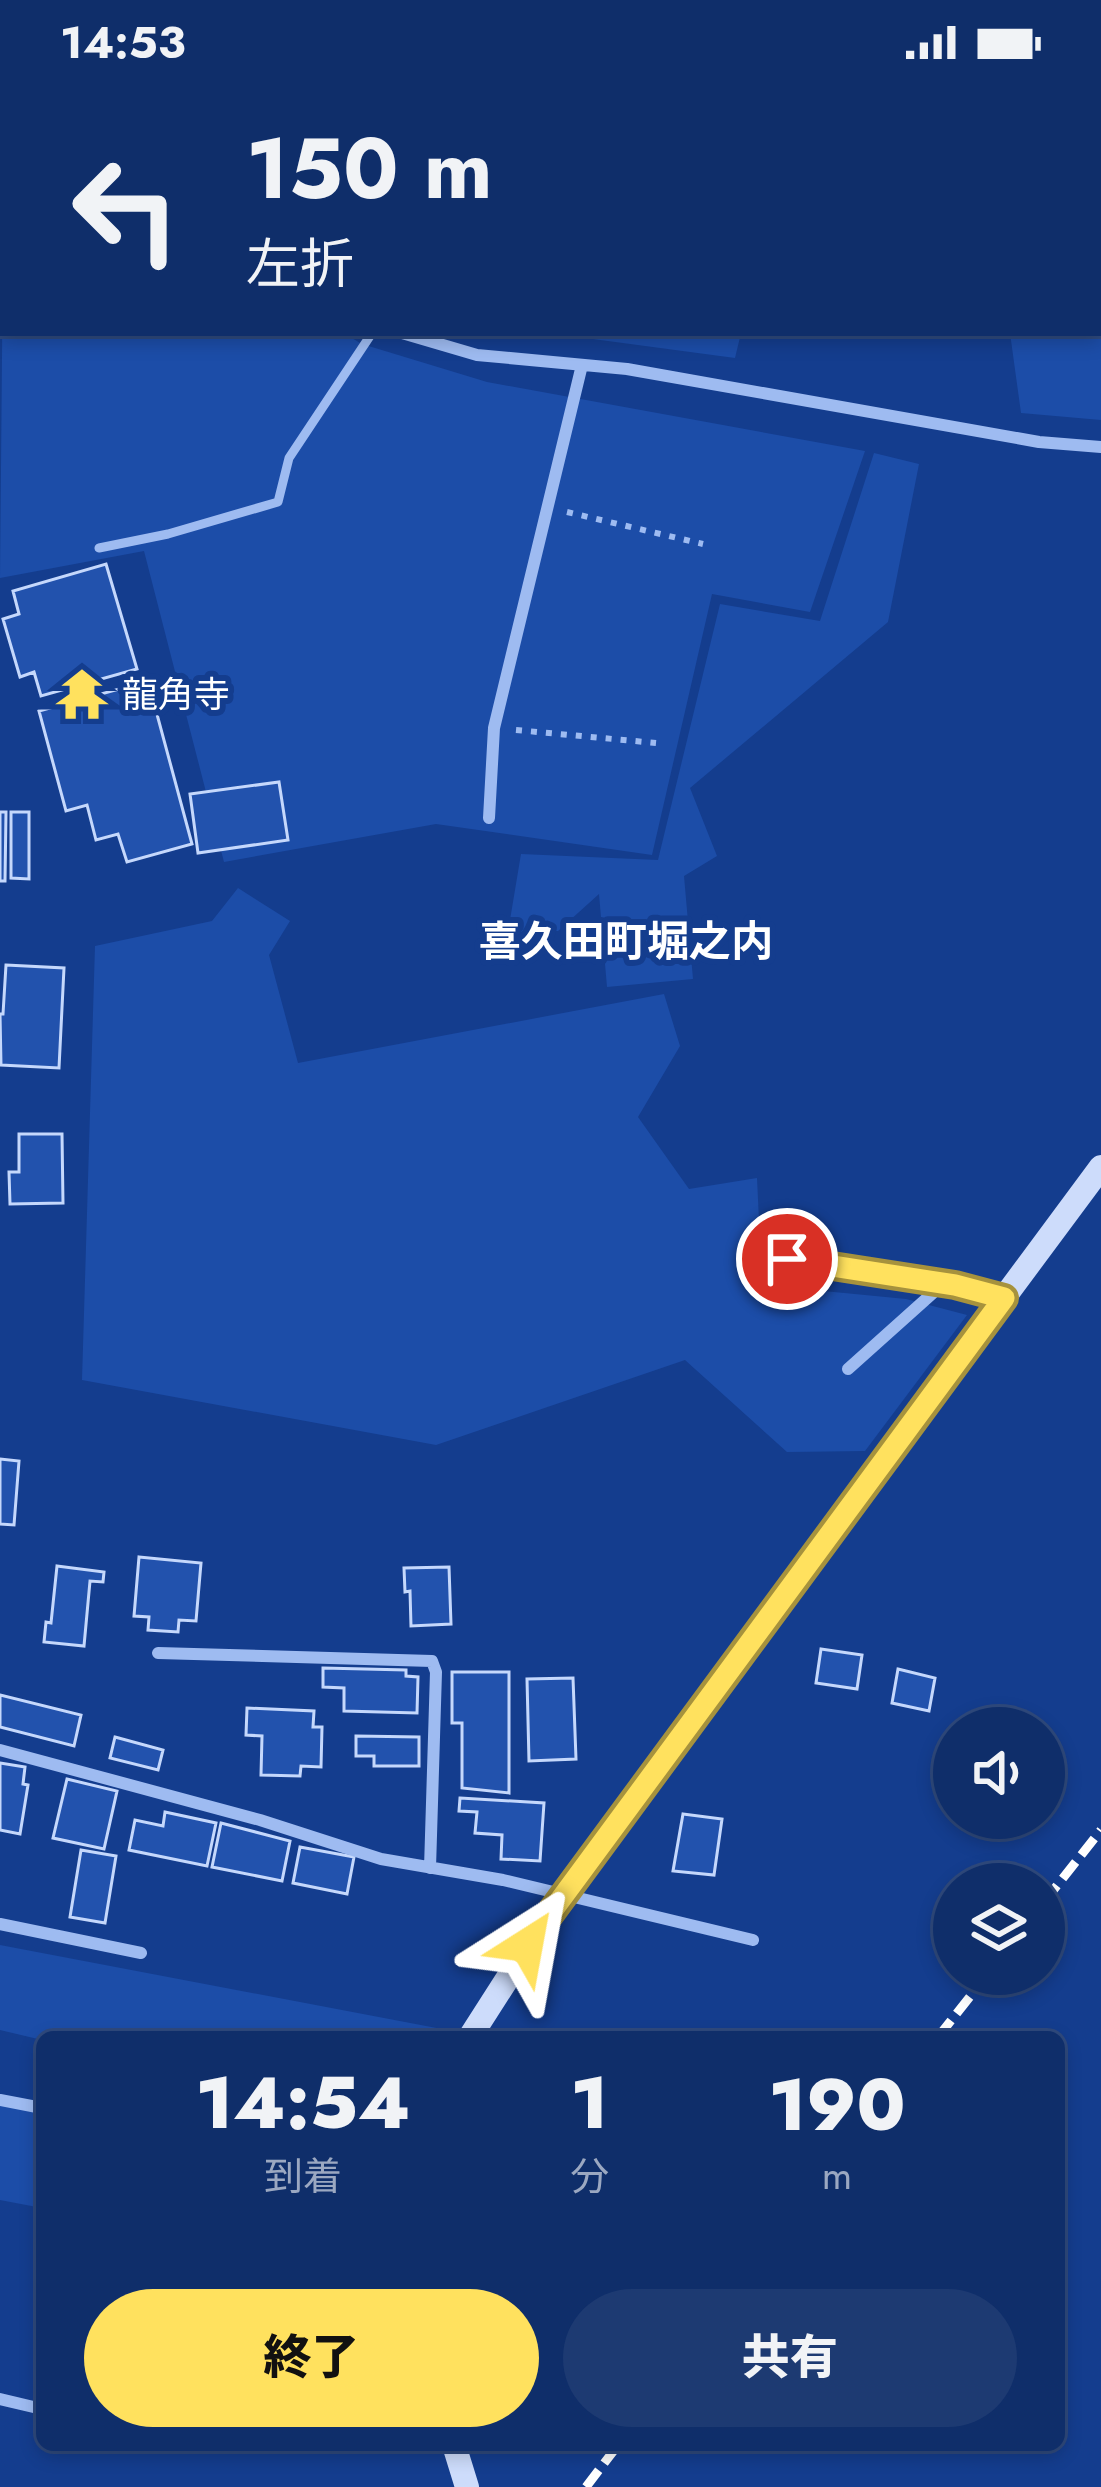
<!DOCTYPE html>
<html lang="ja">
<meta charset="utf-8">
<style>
:root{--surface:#0f2e6a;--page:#1d3a72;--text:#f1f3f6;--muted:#9ba8c1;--line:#2f4a7e;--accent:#ffe15e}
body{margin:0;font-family:Jost,"Noto Sans JP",sans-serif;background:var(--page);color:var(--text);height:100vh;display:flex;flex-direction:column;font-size:45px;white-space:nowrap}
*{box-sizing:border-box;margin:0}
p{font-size:39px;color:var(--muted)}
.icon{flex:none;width:66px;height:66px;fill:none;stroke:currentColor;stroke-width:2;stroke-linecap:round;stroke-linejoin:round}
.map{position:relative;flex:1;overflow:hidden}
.side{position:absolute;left:36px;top:1947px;width:1029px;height:420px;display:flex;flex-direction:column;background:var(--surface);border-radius:18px;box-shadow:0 6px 18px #0003,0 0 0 3px var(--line)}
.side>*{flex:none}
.hud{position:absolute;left:0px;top:0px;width:1101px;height:252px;box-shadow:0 6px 18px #0003,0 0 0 3px var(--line);background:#0f2e6a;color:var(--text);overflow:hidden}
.controls{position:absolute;left:933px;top:1623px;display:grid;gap:24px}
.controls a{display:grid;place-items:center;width:132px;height:132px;border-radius:50%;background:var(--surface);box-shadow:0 6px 18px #0003,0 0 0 3px var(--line);font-size:60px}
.pin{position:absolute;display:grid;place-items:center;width:102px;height:102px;color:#fff;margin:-51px;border:6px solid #fff;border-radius:50%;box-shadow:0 3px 12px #0007}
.me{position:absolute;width:132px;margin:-66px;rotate:34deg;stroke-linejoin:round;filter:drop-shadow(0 0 9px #0008)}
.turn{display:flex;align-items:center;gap:42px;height:252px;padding:0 48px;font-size:54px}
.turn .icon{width:156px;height:156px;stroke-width:2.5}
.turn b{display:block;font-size:84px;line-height:102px}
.eta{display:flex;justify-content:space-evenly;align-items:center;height:204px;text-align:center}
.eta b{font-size:72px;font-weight:800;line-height:84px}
.button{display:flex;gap:24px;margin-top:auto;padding:24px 48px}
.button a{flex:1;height:138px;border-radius:72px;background:var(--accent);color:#111;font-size:48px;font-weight:800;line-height:138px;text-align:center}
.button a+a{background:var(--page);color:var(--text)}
.status{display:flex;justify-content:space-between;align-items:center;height:84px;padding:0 60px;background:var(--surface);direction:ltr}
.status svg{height:33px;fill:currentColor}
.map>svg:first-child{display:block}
.green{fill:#1c4da8}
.building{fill:#2252ad;stroke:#c5d8fc;stroke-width:3}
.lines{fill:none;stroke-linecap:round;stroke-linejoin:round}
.path{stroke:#9ebbf1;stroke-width:6;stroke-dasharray:6 9;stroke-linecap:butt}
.lane{stroke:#9ebbf1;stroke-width:9}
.street{stroke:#9ebbf1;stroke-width:12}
.secondary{stroke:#cddcfb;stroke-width:24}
.highway{stroke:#fff;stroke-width:36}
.rail{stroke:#fff;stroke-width:9;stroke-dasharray:21 9;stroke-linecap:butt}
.route-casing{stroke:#a6923d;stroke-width:30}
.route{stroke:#ffe15e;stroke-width:21}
.labels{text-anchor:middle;stroke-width:12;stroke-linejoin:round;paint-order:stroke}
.poi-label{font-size:36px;fill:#fff;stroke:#143d8e;text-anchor:start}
.quarter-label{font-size:42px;font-weight:bold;fill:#fff;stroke:#143d8e}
</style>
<div class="status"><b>14:53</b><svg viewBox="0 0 49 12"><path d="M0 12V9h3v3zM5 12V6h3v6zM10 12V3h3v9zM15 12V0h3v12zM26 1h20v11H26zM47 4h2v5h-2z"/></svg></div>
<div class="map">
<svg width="1101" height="2403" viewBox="0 0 1101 2403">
<rect width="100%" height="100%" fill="#143d8e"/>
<!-- green -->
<path class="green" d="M3,162v87h340l19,11 125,38 378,69 -55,161 -98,-18 -60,261 -216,-31 -212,38 -80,-311 -144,27z
M1101,233v103l-80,-7 -11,-80h88z
M548,249h193l-6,25z
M874,369l45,11 -31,158 -198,166 27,68 -33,20 9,103 -86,8 -8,-93 -41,37 -50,1 13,-78 137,6 62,-256 100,17z
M238,804l52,33 -21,34 29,108 366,-69 16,52 -42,71 51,72 68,-11 5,107 144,14 61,16 -102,136 -78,1 -102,-92 -249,85 -354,-65 13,-434 117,-25z
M0,1861l447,85 -3,7h-402v3l-42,-10z
M0,2016l42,5v103l-42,-8z"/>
<!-- building -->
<path class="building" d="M106,480l31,105 -96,27 -7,-24 -14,5 -17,-58 16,-5 -6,-23z
M148,597l44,163 -65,18 -9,-28 -22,6 -9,-35 -21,6 -27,-100z
M279,698l9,58 -90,13 -8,-59z
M0,728h6l-1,69h-5z
M11,728h18v67l-18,-1z
M6,881l58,3 -5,100 -58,-3 -1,-51h3z
M19,1050h43l1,69 -53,1 -1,-32h10z
M0,1375l19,2 -5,64 -14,-1z
M139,1473l62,6 -5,58 -17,-1 -1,12 -30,-2 1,-13 -15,-1z
M57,1482l47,6 -1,10 -13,-1 -6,65 -40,-4 2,-20 5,1z
M449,1483l2,57 -40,2 -1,-35 -5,1 -1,-24z
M821,1565l41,6 -5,34 -41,-6z
M323,1584l83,2v6l12,1 -1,36 -73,-2v-23l-21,-1z
M898,1585l37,9 -6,33 -37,-8z
M452,1588h57v121l-47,-5v-65h-10z
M573,1594l3,81 -47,2 -2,-82z
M0,1611l81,20 -7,31 -74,-19z
M247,1624l67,3 -1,16h9l-1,40 -20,-1 -1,10 -39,-1 1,-39 -16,-1z
M356,1652l63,1v29h-45v-10h-18z
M115,1653l48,13 -5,20 -48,-12z
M0,1679l25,4 -2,17 5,1 -8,49 -20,-4z
M67,1695l50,12 -13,58 -51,-11z
M460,1714l84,5 -4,58 -39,-2 1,-24 -27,-2 2,-21 -18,-1z
M165,1728l51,11 -9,43 -78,-16 6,-30 28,6z
M683,1730l39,5 -8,56 -41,-4z
M221,1739l69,18 -8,40 -70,-14z
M300,1763l54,10 -7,37 -54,-11z
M81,1766l35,6 -11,67 -35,-6z"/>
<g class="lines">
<!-- path -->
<path class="path" d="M567,428l136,32
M516,646l140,13"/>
<!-- lane -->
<path class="lane" d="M99,464l69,-14 110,-32 11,-44 83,-125"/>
<!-- street -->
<path class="street" d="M402,249l75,22 150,14 412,73 62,5
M489,734l5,-90 88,-363
M787,1175l168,26 49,13
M848,1285l96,-86
M158,1569l274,8 4,11 -6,196
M0,1666l260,70 121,39 122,21 250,60
M0,1840l141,29
M0,2016l42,8
M0,2315l42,10"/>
<!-- secondary -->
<path class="secondary" d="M470,1953l91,-142 540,-728
M454,2361l13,42"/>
<!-- highway -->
<path class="highway" d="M34,3l7,-3
M165,3l6,-3
M0,18l3,-2
M0,81l3,-2"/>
<!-- rail -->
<path class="rail" d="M1044,1818l57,-72
M938,1953l50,-63
M586,2403l32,-42"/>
</g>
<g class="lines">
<!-- route casing -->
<g class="route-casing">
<path id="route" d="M527,1861l477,-647 -49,-13 -168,-26"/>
</g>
<!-- route -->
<use href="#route" class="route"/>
</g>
<!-- icons -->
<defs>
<g id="temple-bare" transform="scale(4.14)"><path d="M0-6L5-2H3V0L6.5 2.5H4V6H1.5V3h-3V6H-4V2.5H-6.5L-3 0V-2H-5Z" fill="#ffe15e" stroke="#143d8e" stroke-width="2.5" paint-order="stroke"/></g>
</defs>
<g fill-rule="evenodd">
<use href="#temple-bare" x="82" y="610"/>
</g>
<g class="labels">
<!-- poi labels -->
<g class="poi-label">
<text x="122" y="623">龍角寺</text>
</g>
<!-- quarter labels -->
<g class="quarter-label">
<text x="626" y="872">喜久田町堀之内</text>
</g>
</g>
</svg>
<div class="controls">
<a><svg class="icon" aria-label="sound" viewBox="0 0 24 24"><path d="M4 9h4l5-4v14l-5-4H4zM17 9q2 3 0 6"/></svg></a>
<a><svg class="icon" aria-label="layers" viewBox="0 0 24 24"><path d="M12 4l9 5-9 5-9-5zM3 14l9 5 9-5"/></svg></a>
</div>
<div class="pin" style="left:787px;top:1175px;background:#d93025"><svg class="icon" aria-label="arrive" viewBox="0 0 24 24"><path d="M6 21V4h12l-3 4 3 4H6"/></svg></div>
<svg class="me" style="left:527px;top:1861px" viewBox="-20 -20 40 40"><path d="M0-17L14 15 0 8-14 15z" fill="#ffe15e" stroke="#fff" stroke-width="4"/></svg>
<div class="hud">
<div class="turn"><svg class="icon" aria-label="left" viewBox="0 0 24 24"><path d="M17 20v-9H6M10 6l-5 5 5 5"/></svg><div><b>150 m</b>左折</div></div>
</div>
<section class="side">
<div class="eta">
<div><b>14:54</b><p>到着</p></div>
<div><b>1</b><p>分</p></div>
<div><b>190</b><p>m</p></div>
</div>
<div class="button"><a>終了</a><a>共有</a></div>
</section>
</div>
